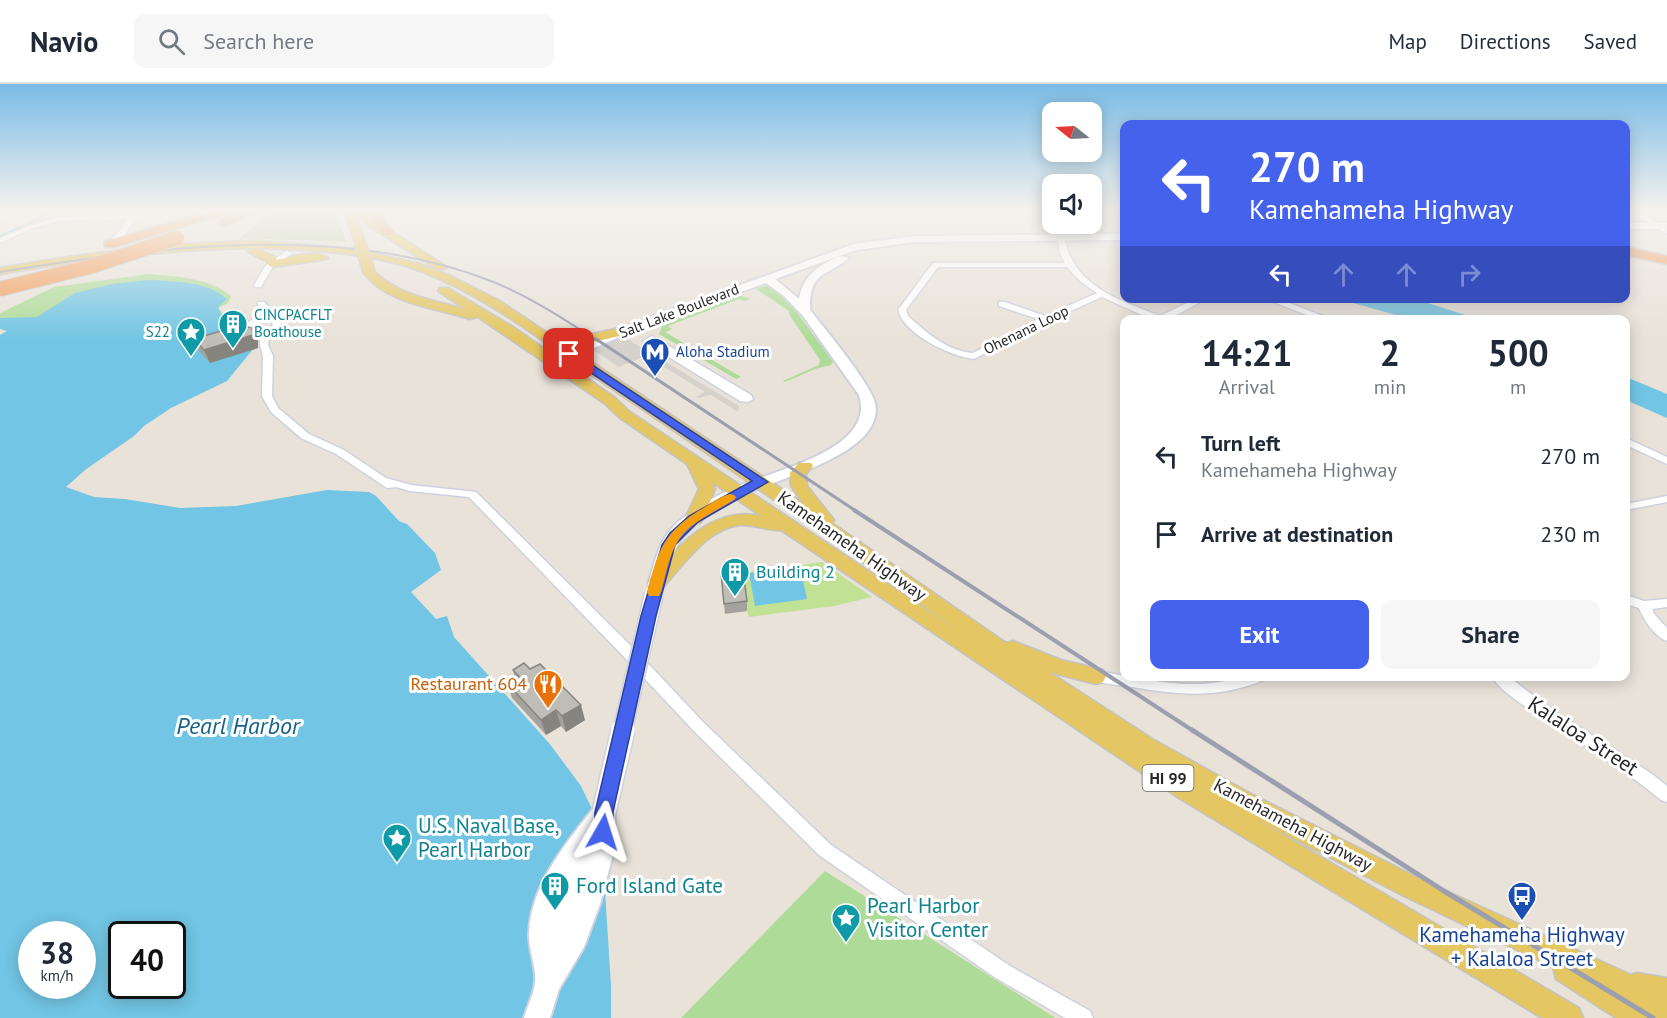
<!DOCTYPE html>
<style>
:root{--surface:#fff;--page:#f6f6f7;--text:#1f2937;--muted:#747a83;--line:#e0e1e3;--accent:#4462eb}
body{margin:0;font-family:"PT Sans",sans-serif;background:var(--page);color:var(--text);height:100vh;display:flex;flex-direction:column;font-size:22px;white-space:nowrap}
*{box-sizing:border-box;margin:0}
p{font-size:20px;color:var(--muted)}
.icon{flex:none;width:33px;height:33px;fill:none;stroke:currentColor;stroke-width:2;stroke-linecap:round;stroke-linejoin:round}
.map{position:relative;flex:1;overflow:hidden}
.panel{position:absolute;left:1120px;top:231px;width:510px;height:366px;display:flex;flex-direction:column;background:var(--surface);border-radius:12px;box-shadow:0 3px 15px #0003}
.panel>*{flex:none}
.top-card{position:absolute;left:1120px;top:36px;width:510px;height:183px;border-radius:12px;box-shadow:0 3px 15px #0003;background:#4462eb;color:#fff;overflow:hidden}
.needle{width:39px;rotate:288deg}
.controls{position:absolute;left:1042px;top:18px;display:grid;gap:12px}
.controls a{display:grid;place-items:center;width:60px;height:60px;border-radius:12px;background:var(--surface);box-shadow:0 3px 15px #0003;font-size:30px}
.speed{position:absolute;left:18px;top:837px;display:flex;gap:12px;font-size:30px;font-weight:700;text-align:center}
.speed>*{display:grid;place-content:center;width:78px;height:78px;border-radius:50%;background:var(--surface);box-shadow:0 3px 15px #0003;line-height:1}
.speed small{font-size:15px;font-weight:400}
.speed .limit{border:3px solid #111;border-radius:9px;background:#fff;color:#111}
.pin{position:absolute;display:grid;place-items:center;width:51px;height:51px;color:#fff;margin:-26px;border-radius:12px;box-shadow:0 3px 9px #0006}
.me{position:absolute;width:66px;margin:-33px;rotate:6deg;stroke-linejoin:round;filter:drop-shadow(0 0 4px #0008)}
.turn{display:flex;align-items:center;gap:21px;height:126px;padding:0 30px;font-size:27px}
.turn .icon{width:78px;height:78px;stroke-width:2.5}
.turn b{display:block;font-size:42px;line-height:51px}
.lanes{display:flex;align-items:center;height:57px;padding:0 30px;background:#0003;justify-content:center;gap:30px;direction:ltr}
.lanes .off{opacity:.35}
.eta{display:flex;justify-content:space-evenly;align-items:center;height:102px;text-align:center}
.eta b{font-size:36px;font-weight:800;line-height:42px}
.primary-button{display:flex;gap:12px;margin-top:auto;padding:12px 30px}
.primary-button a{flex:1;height:69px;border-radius:12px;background:var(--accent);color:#fff;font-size:24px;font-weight:800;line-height:69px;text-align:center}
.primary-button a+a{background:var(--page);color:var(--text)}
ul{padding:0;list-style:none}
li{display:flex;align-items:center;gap:18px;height:78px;padding:0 30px}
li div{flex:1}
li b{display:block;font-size:22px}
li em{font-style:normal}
header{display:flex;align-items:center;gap:36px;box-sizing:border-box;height:84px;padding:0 30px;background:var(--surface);border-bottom:2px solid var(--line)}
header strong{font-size:28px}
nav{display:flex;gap:33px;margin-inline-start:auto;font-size:21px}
.search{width:420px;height:54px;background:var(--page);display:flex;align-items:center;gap:15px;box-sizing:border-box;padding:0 21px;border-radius:12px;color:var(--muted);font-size:22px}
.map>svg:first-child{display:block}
.green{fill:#afdb99}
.cemetery{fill:#c1d1b1}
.pitch{fill:#c1e295}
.plaza{fill:#d5d1cb}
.water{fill:#72c5e4;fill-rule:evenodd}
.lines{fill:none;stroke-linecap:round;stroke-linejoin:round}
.stream{stroke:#72c5e4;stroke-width:2}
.street-casing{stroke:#ced1df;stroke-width:3}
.secondary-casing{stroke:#ced1df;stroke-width:4}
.primary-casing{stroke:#c3c3c3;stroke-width:3}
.highway-casing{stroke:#c3c3c3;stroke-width:3}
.street{fill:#fff;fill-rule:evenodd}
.secondary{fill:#fff;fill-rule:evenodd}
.primary{fill:#e4c662;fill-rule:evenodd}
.highway{fill:#f19d5c;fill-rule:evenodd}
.rail-far3{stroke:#9c9fb0;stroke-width:2}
.rail-far2{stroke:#9c9fb0;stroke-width:3}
.rail-far1{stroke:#9c9fb0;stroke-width:4}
.rail{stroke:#9c9fb0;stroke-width:5}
.secondary-bridge-far1-casing{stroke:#ced1df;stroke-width:21;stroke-linecap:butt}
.secondary-bridge-casing{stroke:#ced1df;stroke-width:26;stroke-linecap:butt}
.primary-bridge-casing{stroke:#c3c3c3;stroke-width:14;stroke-linecap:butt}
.highway-bridge-casing{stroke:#c3c3c3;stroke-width:16;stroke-linecap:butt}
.secondary-bridge-far1{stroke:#fff;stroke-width:18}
.secondary-bridge{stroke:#fff;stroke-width:23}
.primary-bridge{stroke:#e4c662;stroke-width:11}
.highway-bridge{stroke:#f19d5c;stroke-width:14}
.wall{fill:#a5a29d}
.shaded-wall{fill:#86847f}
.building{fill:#c0bcb6;stroke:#86847f;stroke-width:1.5}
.route{fill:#4462eb;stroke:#2c4099;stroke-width:1.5}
.slow{fill:#f59e0b}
.labels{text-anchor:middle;stroke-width:6;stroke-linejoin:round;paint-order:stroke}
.far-street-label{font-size:15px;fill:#272727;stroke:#fff}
.far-culture-label{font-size:15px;fill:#0d838f;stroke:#fff;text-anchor:start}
.far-transit-label{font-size:15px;fill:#164399;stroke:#fff;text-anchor:start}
.shield{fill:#fff;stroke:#686868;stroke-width:1.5}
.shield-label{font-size:16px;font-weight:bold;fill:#272727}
.street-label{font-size:18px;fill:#272727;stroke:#fff}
.culture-label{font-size:18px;fill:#0d838f;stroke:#fff;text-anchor:start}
.food-label{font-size:18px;fill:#c56008;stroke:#fff;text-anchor:end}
.near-street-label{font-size:21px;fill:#272727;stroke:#fff}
.near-culture-label{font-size:21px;fill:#0d838f;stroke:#fff;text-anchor:start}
.near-transit-label{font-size:21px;fill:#164399;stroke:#fff}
.near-water-label{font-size:24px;font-style:italic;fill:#17628a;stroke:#fff}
</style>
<header>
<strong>Navio</strong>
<div class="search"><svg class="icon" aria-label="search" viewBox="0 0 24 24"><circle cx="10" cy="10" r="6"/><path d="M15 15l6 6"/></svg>Search here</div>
<nav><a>Map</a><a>Directions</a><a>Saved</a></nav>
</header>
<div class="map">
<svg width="1667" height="934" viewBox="0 0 1667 934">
<rect width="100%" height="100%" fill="#e8e2d9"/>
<!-- green -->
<path class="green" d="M149,190c28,3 59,3 82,22l-3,7 -10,5 11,11 -3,3 -175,-5 -51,4v-8l54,-26z
M769,201l11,4 53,73 -2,3 -16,4 -30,13 -2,-1 36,-16 1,-5 -31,-46v-3l-33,-22z
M738,211l13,4 -7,2 -5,-2 -71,27 4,3 -7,3 76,45 -5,2 -77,-45 4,-11z
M825,787l229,146 1,1h-374z"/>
<!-- cemetery -->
<path class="cemetery" d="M332,125l15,33 -107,-4 34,-28 42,2z"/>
<!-- pitch -->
<path class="pitch" d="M822,478l50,35 -38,9 -85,11 -2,-6 -22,2 17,-40z"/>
<!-- plaza -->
<path class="plaza" d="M624,253l115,69 -1,6 -27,-17 -13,3 -2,-1 9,-5 -59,-36 -27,11 -27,-18z"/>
<!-- water -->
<path class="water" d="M149,196c27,2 56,0 78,19l-9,8 5,12c18,1 23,15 31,29l-27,33 -56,27 -27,18 -10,10 -49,34 -19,17 28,10 31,2 55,9 56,-2 91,-16 42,2 7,4 23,25 8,3 28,29 6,17 -30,22 25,27 11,-3 7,21 95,106 32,43 20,42 10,158v32h-611v-683l7,-4 -7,-2v-11l37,-1 38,-24 37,-9zM32,850h50v52h-50zM122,850h50v52h-50z
M1339,215h76l63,20h-68z
M1626,293l41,17v24l-41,-18z
M800,483l7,32 -52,7 -6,-33z"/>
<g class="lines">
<!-- stream -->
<path class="stream" d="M0,152l37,-16 12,-11"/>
<!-- street casing -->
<g class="street-casing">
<path id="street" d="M10,125h8l-18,13v-5z
M157,125h11l-33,10 -11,17 -14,10 -4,-2 12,-12 10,-13 -69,2 -26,7 -33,15v-5l29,-12 30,-9 72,-2 5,-4 3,3z
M1634,125h7l3,6 23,14v5l-27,-17z
M1057,151l7,2c10,50 53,62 96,79l37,-18h11l-41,22h-14l-51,-23 -54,24 -74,38c-24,-3 -69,-24 -76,-49l35,-47h132l-5,-9zM938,183h129l14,15 16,11 -52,23 -40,-14h-6v4l39,13 -65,34c-26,-2 -46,-20 -65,-37l-2,-6z
M286,167l7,2 -21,15 -11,19h-6l-1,-2 12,-20z
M1263,214h13l57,22h-13z
M258,218h6l14,14 3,9 -12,13 -1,7 5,11 -1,40 6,12 31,26 35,16 42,28 25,7 65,7 164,163 63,67 128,123 179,121 80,45 3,7h-28l-69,-40 -177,-123 -126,-125 -63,-67 -161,-166 -59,-6 -14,-4 -9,1 -51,-34 -35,-16 -30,-26 -9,-16 1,-40 -3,-11v-6l-12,-3 -7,-7 10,-9 17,-4 -10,-10zM271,237l2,4 -10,9 -9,-2 -4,-3 7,-6z
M652,252l99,59 2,4 -5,3 -8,-1 -97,-60z
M1626,354l41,19v7l-41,-19z
M1667,412v6l-41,8v-6z
M1626,511l18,6 23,-2v8l-15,2 3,6 12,13v13c-13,-5 -23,-21 -28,-33l-13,-4z
M1096,587c34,5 69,14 105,13 22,-1 43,-8 65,-8l-2,4c-46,19 -84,15 -132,7 -13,-2 -28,-3 -41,-7l-2,-4 2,-4z
M1491,592h17l36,28 108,70 15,12v16l-6,-2c-36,-30 -76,-54 -115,-80 -18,-12 -43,-26 -55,-44z"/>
</g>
<!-- secondary casing -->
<g class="secondary-casing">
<path id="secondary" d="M1626,139h41v6h-41z
M1125,150v6l-210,2 -59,8 -81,29 24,20c4,-24 21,-35 41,-43l9,2c-23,19 -40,13 -39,52 15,19 60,73 65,93 11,50 -98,76 -130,91 -21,10 -44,23 -60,40 -15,15 -11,37 -22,54h-12l-3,-4c7,-21 10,-42 26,-58 17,-17 40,-29 62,-39 35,-16 141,-37 123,-92l-56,-79 -19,-20 -18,-13 -126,45 -69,30 -6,13 -4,1 -6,-4 8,-16 69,-28 222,-80 61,-8z
M604,719l8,2 3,7 -1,39 -14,53 -16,43 -25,42 -9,29h-26c3,-11 10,-24 11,-35 2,-16 -7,-33 -6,-50 2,-49 38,-91 67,-128z"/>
</g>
<!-- primary casing -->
<g class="primary-casing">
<path id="primary" d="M343,125h18l16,13 70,45 -2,2h-8l-68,-43 -14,-12 10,29 -1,2h-8z
M258,157l98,8 64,15 31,12 47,24 51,34 39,1 36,-8 5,1 1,3 -1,3 -41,9 -26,-1 242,162 -13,-18 -1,-13 9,-10h12l2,3 -7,8 1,12 27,34 -2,3 174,120 7,-2 48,19 42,10 3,6 -3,6 -7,2 -47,-12 105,68 99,55 169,85 209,95 6,-2 30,5v40h-51l-60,-39 -3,-12 -149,-71 -150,-78 325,190 4,10h-41l-363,-220 -398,-268c-13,1 -27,-6 -41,-5 -32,3 -56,39 -75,60l-7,2 -7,-2 -2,-4 2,-4c29,-32 62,-72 110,-61l-49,-34 3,7 -12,30 -3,4h-12l-3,-4 14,-30 -12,-25 -67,-46 -16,-15 -126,-86 -9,2c-36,-12 -82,-15 -106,-47l2,-2h8c23,25 60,30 92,39l-27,-18 2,-3h8l65,39 101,70 16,15 327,218c-115,-83 -231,-165 -349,-244 -59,-40 -118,-88 -185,-114 -53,-20 -110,-22 -165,-24h-3l20,9 2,3c14,-3 38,-11 51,-2 -4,3 -45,7 -55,9l-4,-1 -3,-5 -16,-8 -2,-2 5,-3c-86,1 -169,12 -253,26v-6c86,-15 171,-26 258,-27z"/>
</g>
<!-- highway casing -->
<g class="highway-casing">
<path id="highway" d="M221,125h20l-126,38h-10l-1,-3 1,-3z
M246,125h17l-36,16h-8l-2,-3z
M285,125h41c-8,6 -33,6 -41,0z
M369,125h12l1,9 11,14 -2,3h-8l-13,-17z
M1626,163l41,9v8l-41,-9z"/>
</g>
<!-- street -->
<use href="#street" class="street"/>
<!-- secondary -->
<use href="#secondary" class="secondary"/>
<!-- primary -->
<use href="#primary" class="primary"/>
<!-- highway -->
<use href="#highway" class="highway"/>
<!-- rail-far3 -->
<path class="rail-far3" d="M0,188c154,-25 342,-50 491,9 38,15 73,38 107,60"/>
<!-- rail-far2 -->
<path class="rail-far2" d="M596,255l260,172"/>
<!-- rail-far1 -->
<path class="rail-far1" d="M854,426l341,222"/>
<!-- rail -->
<path class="rail" d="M1192,646l252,161 209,127"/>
<!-- secondary-bridge-far1 casing -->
<g class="secondary-bridge-far1-casing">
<path id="secondary-bridge-far1" d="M622,648l32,-138"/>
</g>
<!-- secondary-bridge casing -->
<g class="secondary-bridge-casing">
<path id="secondary-bridge" d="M604,728l19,-82"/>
</g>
<!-- primary-bridge casing -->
<g class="primary-bridge-casing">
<path id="primary-bridge" d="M360,159l9,29"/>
</g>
<!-- highway-bridge casing -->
<g class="highway-bridge-casing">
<path id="highway-bridge" d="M0,205l92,-23 85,-28"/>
</g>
<!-- secondary-bridge-far1 -->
<use href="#secondary-bridge-far1" class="secondary-bridge-far1"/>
<!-- secondary-bridge -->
<use href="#secondary-bridge" class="secondary-bridge"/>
<!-- primary-bridge -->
<use href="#primary-bridge" class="primary-bridge"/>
<!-- highway-bridge -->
<use href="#highway-bridge" class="highway-bridge"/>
</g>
<!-- wall -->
<path class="wall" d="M194,255l64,2v7l-48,15 -10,-11z
M721,489l26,28v10l-22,3z
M530,585l55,51 -19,12 -5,-6 -15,9 -34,-37 -5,-15 8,-5 -2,-8z"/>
<!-- shaded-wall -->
<path class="shaded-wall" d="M252,244l6,13v7l-48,15 -6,-13z
M581,621l4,15 -19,12 -4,-16z
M556,626l5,16 -15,9 -5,-15z"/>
<!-- building -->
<path class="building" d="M241,241l11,3 1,7 -49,15 -10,-11z
M743,487l4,30 -23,3 -3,-31z
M524,579l6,6 10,-5 41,41 -19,11 -6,-6 -15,10 -34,-37 12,-7 -6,-6z"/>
<!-- sky -->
<linearGradient id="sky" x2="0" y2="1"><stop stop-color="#79bbe6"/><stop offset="0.49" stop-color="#f5f2ee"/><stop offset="1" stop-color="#f5f2ee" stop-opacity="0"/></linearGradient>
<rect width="1667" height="256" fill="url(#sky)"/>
<!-- route -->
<path class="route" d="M566,268h7l195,130 -70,40 -23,23 -19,71 -43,196v20l-3,5 -7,3 -6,-3 -3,-5 1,-20 46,-196 21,-71 8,-12 19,-17 63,-35 -186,-125z"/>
<!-- slow -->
<path class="slow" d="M730,410l4,1 2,2 -2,3c-18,11 -41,21 -54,38 -11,15 -14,37 -19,54l-2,4h-10l-2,-4c12,-44 17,-61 58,-85 8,-5 16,-11 25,-13z"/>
<!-- icons -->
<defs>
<g id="building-pin" transform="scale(1.5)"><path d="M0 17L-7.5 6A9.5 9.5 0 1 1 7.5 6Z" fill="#0f9aa8" stroke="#fff"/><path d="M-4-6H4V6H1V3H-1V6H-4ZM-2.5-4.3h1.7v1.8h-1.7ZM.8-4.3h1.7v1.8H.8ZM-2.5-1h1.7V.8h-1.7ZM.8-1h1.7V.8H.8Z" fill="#fff"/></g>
<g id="sight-pin" transform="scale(1.5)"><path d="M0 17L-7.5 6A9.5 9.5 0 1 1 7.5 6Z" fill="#0f9aa8" stroke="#fff"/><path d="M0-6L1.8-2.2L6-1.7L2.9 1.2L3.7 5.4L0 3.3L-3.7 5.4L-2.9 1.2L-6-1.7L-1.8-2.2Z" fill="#fff"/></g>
<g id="metro-pin" transform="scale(1.5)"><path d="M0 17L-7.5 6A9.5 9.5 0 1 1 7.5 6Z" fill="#1a4fb4" stroke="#fff"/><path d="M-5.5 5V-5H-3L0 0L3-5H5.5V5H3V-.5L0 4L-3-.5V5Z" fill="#fff"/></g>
<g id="restaurant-pin" transform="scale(1.5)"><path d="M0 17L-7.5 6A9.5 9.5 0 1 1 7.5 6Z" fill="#e8710a" stroke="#fff"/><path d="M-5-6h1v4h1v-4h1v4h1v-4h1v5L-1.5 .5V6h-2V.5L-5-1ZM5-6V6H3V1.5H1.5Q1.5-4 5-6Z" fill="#fff"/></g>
<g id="bus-pin" transform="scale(1.5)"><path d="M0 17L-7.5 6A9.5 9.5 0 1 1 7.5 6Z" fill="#1a4fb4" stroke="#fff"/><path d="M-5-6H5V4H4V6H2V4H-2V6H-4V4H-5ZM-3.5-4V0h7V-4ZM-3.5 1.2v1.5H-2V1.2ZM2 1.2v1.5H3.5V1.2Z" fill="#fff"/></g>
</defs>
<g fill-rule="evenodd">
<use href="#building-pin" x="233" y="240"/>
<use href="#sight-pin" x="191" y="248"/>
<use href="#metro-pin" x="655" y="268"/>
<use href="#building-pin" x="735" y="488"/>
<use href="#restaurant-pin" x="548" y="600"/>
<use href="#sight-pin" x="397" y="754"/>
<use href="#building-pin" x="555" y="802"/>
<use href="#bus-pin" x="1522" y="812"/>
<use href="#sight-pin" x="846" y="834"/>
</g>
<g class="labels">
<!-- far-street labels -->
<g class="far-street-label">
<text transform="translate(679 227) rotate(-21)" y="5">Salt Lake Boulevard</text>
<text transform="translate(1026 246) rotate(-26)" y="5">Ohenana Loop</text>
</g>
<!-- far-culture labels -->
<g class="far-culture-label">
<text x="254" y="236">CINCPACFLT<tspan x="254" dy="17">Boathouse</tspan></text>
<text x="170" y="253" text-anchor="end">S22</text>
</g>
<!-- far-transit labels -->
<g class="far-transit-label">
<text x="676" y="273">Aloha Stadium</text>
</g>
<!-- shield labels -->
<rect class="shield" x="1142.5" y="681" width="51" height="26" rx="4.5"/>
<g class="shield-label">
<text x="1168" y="700">HI 99</text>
</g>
<!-- street labels -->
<g class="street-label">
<text transform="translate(852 462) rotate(35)" y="6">Kamehameha Highway</text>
<text transform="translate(1293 741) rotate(28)" y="6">Kamehameha Highway</text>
</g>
<!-- culture labels -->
<g class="culture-label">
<text x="756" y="494">Building 2</text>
</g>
<!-- food labels -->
<g class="food-label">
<text x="527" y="606">Restaurant 604</text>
</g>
<!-- near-street labels -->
<g class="near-street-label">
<text transform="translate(1583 652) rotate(33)" y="7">Kalaloa Street</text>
</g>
<!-- near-culture labels -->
<g class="near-culture-label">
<text x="418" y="749">U.S. Naval Base,<tspan x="418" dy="24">Pearl Harbor</tspan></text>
<text x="576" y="809">Ford Island Gate</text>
<text x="867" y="829">Pearl Harbor<tspan x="867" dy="24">Visitor Center</tspan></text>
</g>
<!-- near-transit labels -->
<g class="near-transit-label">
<text x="1522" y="858">Kamehameha Highway<tspan x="1522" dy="24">+ Kalaloa Street</tspan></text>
</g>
<!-- near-water labels -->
<g class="near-water-label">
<text x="238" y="650">Pearl Harbor</text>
</g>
</g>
</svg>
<div class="controls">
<a><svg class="needle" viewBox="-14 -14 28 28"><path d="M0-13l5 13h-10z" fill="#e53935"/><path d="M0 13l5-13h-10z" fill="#747a83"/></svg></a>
<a><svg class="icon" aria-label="sound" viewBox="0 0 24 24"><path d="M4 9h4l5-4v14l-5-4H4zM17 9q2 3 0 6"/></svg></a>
</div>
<div class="speed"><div>38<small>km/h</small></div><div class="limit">40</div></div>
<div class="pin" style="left:569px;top:270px;background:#d93025"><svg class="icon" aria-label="arrive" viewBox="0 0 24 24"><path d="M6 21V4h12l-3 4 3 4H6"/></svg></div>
<svg class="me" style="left:603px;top:748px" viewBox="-20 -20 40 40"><path d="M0-17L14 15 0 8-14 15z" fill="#4462eb" stroke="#fff" stroke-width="4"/></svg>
<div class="top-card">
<div class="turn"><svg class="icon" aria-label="left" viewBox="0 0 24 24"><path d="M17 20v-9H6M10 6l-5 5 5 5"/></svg><div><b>270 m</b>Kamehameha Highway</div></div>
<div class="lanes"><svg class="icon" aria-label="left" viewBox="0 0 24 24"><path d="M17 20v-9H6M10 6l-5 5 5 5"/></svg><svg class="icon off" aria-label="ahead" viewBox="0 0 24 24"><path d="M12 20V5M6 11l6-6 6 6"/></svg><svg class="icon off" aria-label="ahead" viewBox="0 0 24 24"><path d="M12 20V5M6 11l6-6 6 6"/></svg><svg class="icon off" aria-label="right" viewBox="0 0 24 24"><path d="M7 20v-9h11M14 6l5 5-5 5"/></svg></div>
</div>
<section class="panel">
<div class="eta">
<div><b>14:21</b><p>Arrival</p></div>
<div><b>2</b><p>min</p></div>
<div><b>500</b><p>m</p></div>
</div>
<ul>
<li><svg class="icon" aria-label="left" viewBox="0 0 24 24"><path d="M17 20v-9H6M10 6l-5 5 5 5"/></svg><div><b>Turn left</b><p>Kamehameha Highway</p></div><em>270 m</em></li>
<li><svg class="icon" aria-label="arrive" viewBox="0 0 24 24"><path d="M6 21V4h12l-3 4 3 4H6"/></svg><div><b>Arrive at destination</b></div><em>230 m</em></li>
</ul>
<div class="primary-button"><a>Exit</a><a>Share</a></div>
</section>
</div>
